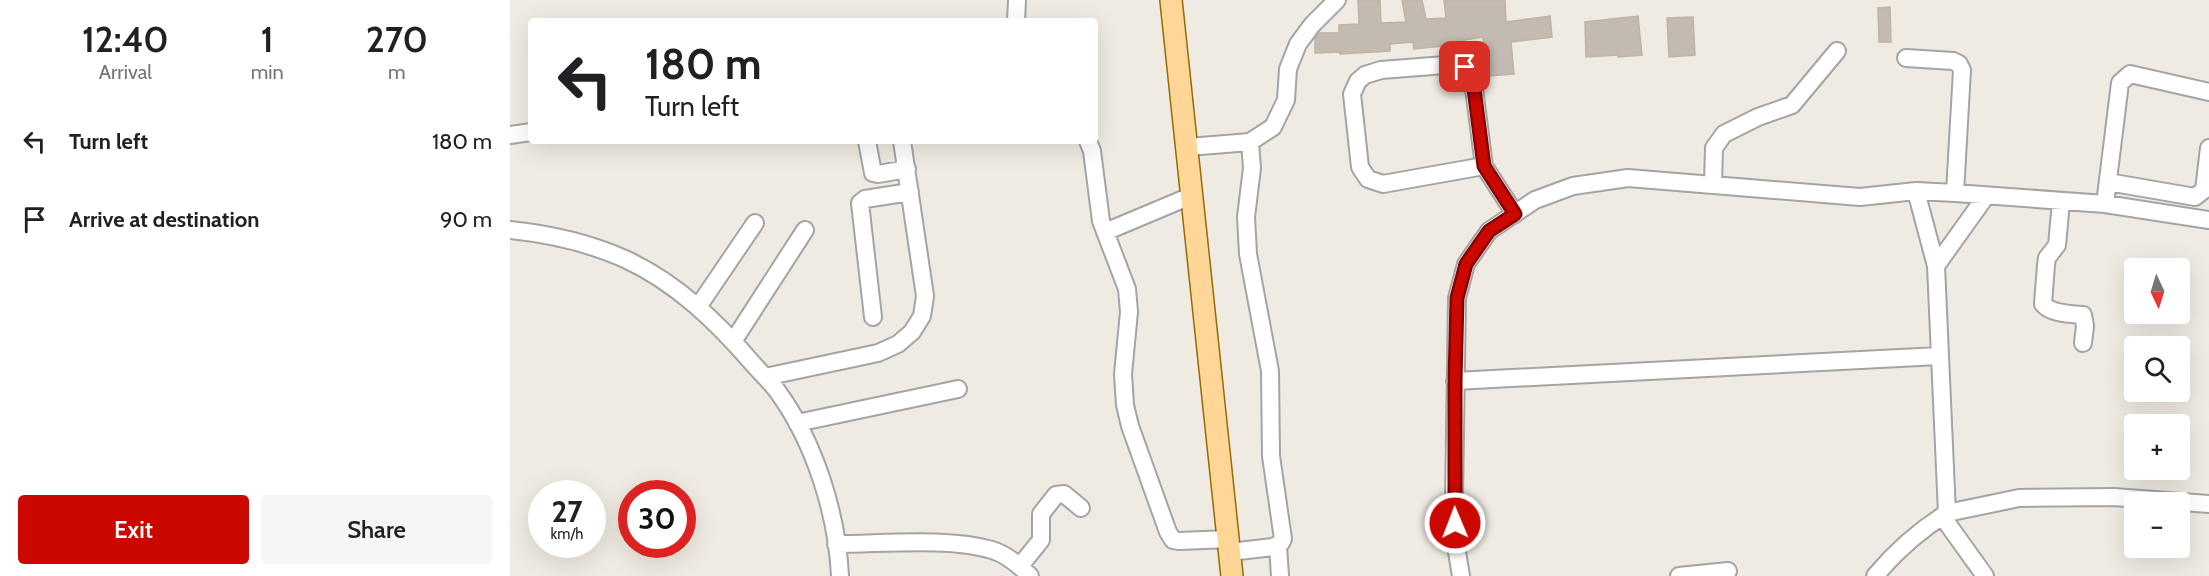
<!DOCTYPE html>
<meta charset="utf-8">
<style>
:root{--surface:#fff;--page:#f6f6f6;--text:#202124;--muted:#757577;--accent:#ca0800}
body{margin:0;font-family:Cabin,sans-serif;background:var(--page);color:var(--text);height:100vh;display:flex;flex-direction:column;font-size:22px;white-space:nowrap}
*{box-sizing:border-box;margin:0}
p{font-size:20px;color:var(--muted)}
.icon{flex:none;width:33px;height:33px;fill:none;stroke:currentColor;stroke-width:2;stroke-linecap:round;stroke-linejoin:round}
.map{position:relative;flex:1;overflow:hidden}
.details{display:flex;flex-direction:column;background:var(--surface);width:510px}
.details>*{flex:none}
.guide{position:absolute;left:18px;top:18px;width:570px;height:126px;border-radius:6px;box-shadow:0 6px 24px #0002;background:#fff;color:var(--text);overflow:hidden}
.needle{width:39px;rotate:176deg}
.fabs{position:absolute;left:1614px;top:258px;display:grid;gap:12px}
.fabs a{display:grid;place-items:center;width:66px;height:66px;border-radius:6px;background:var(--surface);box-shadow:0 6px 24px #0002;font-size:30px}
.speed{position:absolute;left:18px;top:480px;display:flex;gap:12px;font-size:30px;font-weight:700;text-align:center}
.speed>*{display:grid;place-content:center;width:78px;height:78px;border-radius:50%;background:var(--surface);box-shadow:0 6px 24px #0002;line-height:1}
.speed small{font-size:15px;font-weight:400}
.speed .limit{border:9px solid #d22;background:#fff;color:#111}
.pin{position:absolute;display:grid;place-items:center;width:51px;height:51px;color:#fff;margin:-26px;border-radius:12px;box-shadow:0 3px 9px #0006}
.me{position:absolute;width:66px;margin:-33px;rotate:359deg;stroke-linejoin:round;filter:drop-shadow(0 0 4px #0008)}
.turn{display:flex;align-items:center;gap:21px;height:126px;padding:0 18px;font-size:27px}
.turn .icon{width:78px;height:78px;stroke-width:2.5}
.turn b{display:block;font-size:42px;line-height:51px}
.eta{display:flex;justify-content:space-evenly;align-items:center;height:102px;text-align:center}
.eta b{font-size:36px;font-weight:600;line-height:42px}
.action{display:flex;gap:12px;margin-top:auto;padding:12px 18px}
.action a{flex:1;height:69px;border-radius:6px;background:var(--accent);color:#fff;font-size:24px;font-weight:600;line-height:69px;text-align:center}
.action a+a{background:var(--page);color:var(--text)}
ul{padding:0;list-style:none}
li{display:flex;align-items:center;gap:18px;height:78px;padding:0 18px}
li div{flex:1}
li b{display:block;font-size:22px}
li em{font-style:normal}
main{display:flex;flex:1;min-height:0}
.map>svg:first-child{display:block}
.building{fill:#c3bab2;stroke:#c1b2a4;stroke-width:1.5}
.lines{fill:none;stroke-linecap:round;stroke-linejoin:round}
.minor-casing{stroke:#a4a4a4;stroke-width:20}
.major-casing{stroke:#966b00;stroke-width:24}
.minor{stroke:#fff;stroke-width:16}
.major{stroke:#fed698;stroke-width:21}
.route-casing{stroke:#830500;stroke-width:15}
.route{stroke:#ca0800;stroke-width:10}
</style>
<main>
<section class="details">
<div class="eta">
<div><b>12:40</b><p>Arrival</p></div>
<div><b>1</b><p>min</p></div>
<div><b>270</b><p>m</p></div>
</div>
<ul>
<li><svg class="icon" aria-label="left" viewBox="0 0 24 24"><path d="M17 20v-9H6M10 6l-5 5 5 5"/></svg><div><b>Turn left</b></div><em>180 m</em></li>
<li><svg class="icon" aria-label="arrive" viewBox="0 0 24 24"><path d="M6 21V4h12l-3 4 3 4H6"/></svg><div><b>Arrive at destination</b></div><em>90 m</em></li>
</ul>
<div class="action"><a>Exit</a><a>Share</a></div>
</section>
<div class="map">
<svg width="1699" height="576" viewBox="0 0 1699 576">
<rect width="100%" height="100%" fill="#efebe2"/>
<!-- building -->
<path class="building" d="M848,0h22l1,23 25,-1 -4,-22h20l4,19 20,-1 -2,-18h61l1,22 44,-6 2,21 -41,5 3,32 -27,2 -4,-39 -19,3v4l-50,5 -1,-7 -23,2v7l-50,3v-2l-25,1v-14l4,-6h20v-8l20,-1z
M1380,7l1,35h-12l-1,-34z
M1128,16l4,39 -24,2v-2l-32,2 -1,-35z
M1183,17l2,38 -26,2 -2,-39z"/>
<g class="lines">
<!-- minor casing -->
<g class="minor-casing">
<path id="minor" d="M506,21l1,-21
M1396,58l47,3 6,3 3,6 -7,123
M0,135l21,-3
M357,141l6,32 5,1 29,-5
M578,141l4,10 9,70 26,68 2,23 -6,62 2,31 5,21 38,106 5,8 6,1 50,-2
M678,147l62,-5 23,-15 13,-27 2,-31 10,-25 14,-19 25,-25
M974,166l-101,18 -15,-5 -8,-12 -8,-73 6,-13 7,-6 16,-5 77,-6c9,3 12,8 15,17l11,85 31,48
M1598,182l87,15 9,-7 5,-42
M1203,184l1,-36 10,-14 34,-17 34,-12 45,-54
M1406,191l20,75 11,247
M1551,202l-4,43 -10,13 -1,7 -3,39c8,10 28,10 40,11l2,11 -2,17
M1595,204l15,-121 10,-9 79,18
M0,230c39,4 79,13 115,29 52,24 92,63 129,106 8,9 17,17 24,27 37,51 59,122 62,184
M595,232l88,-37
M1426,266l50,-70
M188,307l57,-84
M363,317l-13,-114 5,-4 45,-7
M224,340l71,-110
M255,377l113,-24 20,-9 14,-12 10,-16 3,-20 -23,-155
M945,381l484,-25
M287,423l161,-34
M1432,516l43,60
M326,544c46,0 113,-7 156,6 14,4 28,16 38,26
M768,546l2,30
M720,552l43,-5 8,-4 2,-4 -12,-83 -1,-85 -22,-117 -2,-37 6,-49 -2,-26
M510,566l21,-26v-26l15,-19 8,-1 17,14
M951,576l-5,-30 -2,-46 3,-202 9,-34 23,-33 46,-31 38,-14 55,-8 232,19 56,-6 39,2 150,11 104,16
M1169,576l49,-5
M1365,576c20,-24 45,-46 72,-63l72,-15 95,-1 95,7"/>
</g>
<!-- major casing -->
<g class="major-casing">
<path id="major" d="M661,0l61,576"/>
</g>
<!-- minor -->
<use href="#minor" class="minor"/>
<!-- major -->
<use href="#major" class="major"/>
</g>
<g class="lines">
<!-- route casing -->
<g class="route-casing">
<path id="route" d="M945,523v-142l2,-83 9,-34 23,-33 26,-17 -31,-48 -11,-85 -3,-9 -5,-5"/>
</g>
<!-- route -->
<use href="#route" class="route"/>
</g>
</svg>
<div class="fabs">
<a><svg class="needle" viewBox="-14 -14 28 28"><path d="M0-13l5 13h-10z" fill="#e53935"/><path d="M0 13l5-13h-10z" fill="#757577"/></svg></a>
<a><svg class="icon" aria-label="search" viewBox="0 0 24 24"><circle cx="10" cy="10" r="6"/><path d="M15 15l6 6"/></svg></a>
<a>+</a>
<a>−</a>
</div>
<div class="speed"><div>27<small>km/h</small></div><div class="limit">30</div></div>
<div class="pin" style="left:955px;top:67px;background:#d93025"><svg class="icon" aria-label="arrive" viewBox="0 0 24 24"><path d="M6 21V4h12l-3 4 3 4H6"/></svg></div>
<svg class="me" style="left:945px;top:523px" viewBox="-20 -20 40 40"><circle r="17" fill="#ca0800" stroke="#fff" stroke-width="3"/><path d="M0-11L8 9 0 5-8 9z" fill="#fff"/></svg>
<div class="guide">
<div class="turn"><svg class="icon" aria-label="left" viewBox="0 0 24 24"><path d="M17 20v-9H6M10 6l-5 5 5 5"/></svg><div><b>180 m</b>Turn left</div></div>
</div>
</div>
</main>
